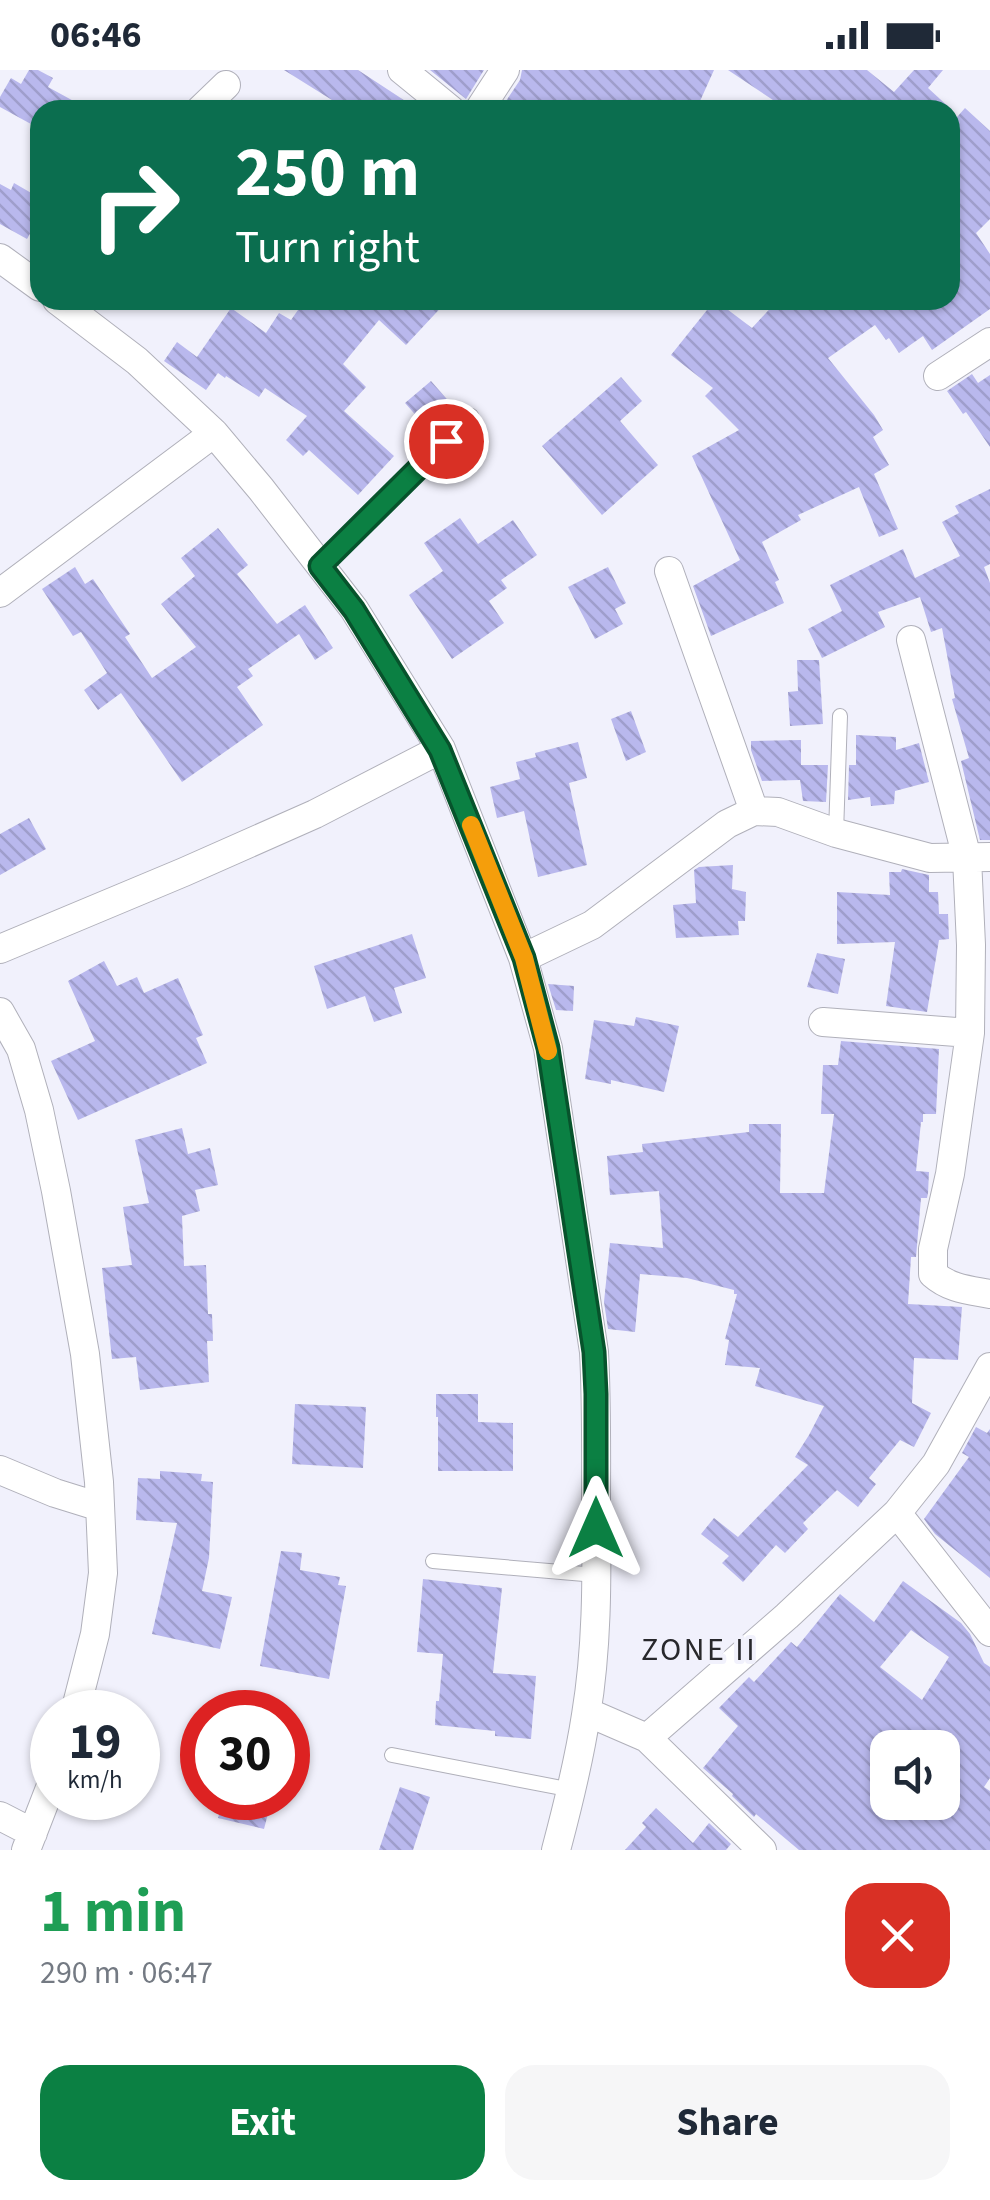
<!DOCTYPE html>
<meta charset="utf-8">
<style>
:root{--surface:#fff;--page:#f6f6f7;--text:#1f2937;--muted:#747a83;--accent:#0b8043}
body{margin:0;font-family:"Source Sans 3",sans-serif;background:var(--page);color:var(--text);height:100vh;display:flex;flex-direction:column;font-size:38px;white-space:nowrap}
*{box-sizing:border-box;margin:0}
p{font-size:32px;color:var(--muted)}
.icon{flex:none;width:55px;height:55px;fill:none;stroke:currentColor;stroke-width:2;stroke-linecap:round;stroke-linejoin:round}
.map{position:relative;height:1780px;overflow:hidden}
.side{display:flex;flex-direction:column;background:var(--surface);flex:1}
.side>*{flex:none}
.banner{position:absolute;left:30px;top:30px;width:930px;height:210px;border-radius:30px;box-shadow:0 2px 8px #0004;background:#0b6e4f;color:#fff;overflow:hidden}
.tools{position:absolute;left:870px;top:1660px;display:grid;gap:20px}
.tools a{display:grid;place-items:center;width:90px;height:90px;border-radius:20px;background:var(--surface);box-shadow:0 2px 8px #0004;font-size:50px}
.speed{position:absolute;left:30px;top:1620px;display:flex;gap:20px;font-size:50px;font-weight:700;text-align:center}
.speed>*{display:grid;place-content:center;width:130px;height:130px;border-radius:50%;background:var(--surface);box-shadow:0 2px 8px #0004;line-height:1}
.speed small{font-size:25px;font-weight:400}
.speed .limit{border:15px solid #d22;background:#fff;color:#111}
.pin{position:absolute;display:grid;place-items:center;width:85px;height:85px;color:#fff;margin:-42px;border:5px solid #fff;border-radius:50%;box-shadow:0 2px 10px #0007}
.me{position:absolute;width:110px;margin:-55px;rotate:0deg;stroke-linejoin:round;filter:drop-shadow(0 0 8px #0008)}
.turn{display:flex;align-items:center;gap:35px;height:210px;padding:0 40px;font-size:45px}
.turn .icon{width:130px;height:130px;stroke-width:2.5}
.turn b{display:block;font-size:70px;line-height:85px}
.round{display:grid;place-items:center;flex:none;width:105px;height:105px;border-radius:30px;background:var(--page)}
.head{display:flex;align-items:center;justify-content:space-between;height:170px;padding:0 40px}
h1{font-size:60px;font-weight:700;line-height:75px;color:#1e9e55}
.cta{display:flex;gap:20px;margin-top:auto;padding:20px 40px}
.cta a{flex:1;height:115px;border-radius:30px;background:var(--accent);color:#fff;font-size:40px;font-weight:700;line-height:115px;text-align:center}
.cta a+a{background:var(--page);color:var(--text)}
.status{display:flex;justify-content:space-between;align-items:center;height:70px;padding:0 50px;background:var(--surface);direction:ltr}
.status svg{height:28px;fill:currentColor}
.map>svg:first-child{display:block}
.building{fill:url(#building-back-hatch);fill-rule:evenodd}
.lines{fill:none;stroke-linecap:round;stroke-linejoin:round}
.service-casing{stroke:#b0b0ba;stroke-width:16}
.minor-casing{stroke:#b0b0ba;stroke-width:30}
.service{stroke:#fff;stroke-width:14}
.minor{stroke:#fff;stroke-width:28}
.route-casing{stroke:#07532c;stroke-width:25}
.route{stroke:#0b8043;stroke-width:18}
.slow{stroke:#f59e0b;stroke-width:18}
.labels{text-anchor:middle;stroke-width:8;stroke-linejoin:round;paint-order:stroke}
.quarter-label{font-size:32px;letter-spacing:2.5px;fill:#28282c;stroke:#f1f1fc}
</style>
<div class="status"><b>06:46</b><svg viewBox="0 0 49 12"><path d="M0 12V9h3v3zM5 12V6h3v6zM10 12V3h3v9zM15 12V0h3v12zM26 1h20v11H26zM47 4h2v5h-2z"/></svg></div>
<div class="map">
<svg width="990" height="1780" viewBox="0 0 990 1780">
<defs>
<pattern id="building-back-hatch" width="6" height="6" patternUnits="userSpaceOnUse" patternTransform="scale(2.5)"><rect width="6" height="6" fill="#b9b8ed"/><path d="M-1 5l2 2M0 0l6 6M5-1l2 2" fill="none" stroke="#9f9ecb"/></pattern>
</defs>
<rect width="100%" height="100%" fill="#f1f1fc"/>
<!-- building -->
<path class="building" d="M29,0h9l15,8 -5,9 42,23h-50v19l-40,-22v-10l11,-19 10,6z
M284,0h74l61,40h-71z
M430,0h54l-18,29z
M522,0h192l-18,40h-196l20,-30z
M728,0h139l27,22 20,-22h29l-15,18 24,22h-164z
M965,38l25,23v88l-14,14 14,21v55l-58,41 -9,-14 -24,17 -10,-15 -3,2 -11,-15 -47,33 46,57 9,15 -10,7 16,28 -15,9 24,55 -19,8 -20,-50 -61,28 3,5 -39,22 17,38 -4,2 9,21 -73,33 -18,-50 47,-26 -48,-104 47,-26 -34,-34 8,-8 -42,-33 44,-55 37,28 26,-28h172v-175z
M14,113l19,11 -3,6 10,6v10l-13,23 -27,-15v-40l11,6z
M305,230h143l-42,45 -27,-25 -36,44 23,23 -22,24 50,45 -36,39 -49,-45 -6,6 -17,-16 21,-24 -42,-28 -6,9 -33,-21 -1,2 -7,-5 -12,17 -42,-29 13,-19 20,15 34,-49 35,25 13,-20 12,7z
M972,304l6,9 12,-8v72l-24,-35 -3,2 -16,-23z
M621,307l21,24 -22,20 38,44 -56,50 -60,-69z
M431,311l28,32 -24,24 -30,-34z
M990,419v75l-6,3 6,16v257h-10l-19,-79 8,-3 -17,-59 3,-1 -13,-70 -11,4 -11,-35 -42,15 7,15 -63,31 -14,-29 34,-18 -12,-26 73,-36 12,29 45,-22 -18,-34 17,-9 -4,-7z
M460,448l18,26 35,-24 24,35 -36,25 6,8 -18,13 15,22 -52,36 -43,-64 34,-24 -19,-28z
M218,458l30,37 -11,9 40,50 28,-19 28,43 -18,12 -16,-26 -51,35 5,7 -16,11 26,38 -81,57 -61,-89 -23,17 -14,-20 23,-17 -26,-41 -8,4 -31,-47 33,-22 10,17 8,-5 37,55 -5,3 27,41 44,-31 -35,-43 34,-28 -14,-18z
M608,497l18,36 -11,6 8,15 -28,15 -27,-52z
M797,590h22l4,64 -33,2 -2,-34 10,-1z
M631,641l15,41 -20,9 -15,-42z
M856,665l40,2v13l23,-7 10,39 -34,9 -1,13 -23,2 -1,-9 -22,3 1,-35h7z
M801,670v25h27l-2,37 -23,-1 -3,-21 -38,1 -11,-31v-9z
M578,672l9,36 -18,5 18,82 -49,12 -14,-66 -27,7 -7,-31 30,-8 -4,-17 20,-5 -1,-4z
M29,748l17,31 -46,26v-41z
M733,795l-1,24 14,3 -1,29h-7l1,14 -63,3 -3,-33 23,-2 -2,-33 5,-3z
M902,799l27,6v17h9l1,22h9l1,25 -10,1 -12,72 -41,-6 9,-64 -58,2v-52l53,3 -1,-23h12z
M412,864l14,44 -32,10 8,25 -28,9 -9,-26 -38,13 -13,-43z
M817,883l28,6 -7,35 -31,-7z
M104,891l13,25 20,-9 7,16 34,-15 25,57 -7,3 11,25 -129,57 -27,-59 44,-20 -27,-60z
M548,914l26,2 -1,25 -17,-1z
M636,947l43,9 -15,66 -53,-12v4l-26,-5 9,-59 40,6z
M841,971l98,8 -3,65h-13v8h-2l-5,49 13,1 -1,21 -1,5h-6l-5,59h-5l-3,47 54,3 -4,53 -44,-2 -2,45 19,10 -17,34 -14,-7 -31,38 7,6 -18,23 -21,-17 -34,33 5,6 -23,24 -9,-8 -33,37 -21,-19 7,-7 -28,-22 13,-16 24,19 70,-72 -13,-8 14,-22 15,-29 -69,-20 5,-18 -35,-3 4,-25 -4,-1 12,-45h-3v-4l-47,-12 -47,-4 -5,58 -27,-3 -4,-27 6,-59 53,5 -4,-57 -49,4 -3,-39 36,-4 -1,-8 107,-12v-8h32l-1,69h44l10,-79h-13l2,-49h15z
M182,1058l6,26 22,-6 8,37 -23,5 5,21 -18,5 2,50 22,-1 2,49h4l1,27h-6l2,41 -69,8 -4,-33 -24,2 -10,-91 30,-3 -9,-58 26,-4 -14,-63z
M436,1324h42v28l35,1v48h-75v-54h-2z
M295,1334l71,3 -3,61 -71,-4z
M976,1357l11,6 3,-4v149l-55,-44 -11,-15 45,-62 -7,-4z
M160,1401l42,3 -1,7 12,1 -4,76 -7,33 30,6 -12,52 -68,-15 25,-111 -41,-3 2,-42 22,1z
M281,1481l21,2 -2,17 40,7 -2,8 8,1 -17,93 -69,-13z
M423,1509l79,9 -9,85 43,3 -5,63 -36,-3v-5l-60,-6 1,-24h3l4,-47 -26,-2z
M903,1511l58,42 9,11 14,29 6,4v111l-6,9 6,4v59h-191l-43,-36 -2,3 -22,-21 1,-2 -30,-26 35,-42 -19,-18 30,-31 5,5 37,-40 6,5 43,-53 34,28zM911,1560l38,27 -27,43 -42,-33zM888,1678h54v54h-54z
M400,1717l30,10 -17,53h-34z
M224,1728h48l-8,31 -46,-11z
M656,1738l37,35 16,-20 22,21 -5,6h-101l21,-23 -4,-4z"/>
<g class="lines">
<!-- service casing -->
<g class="service-casing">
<path id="service" d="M320,496l151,-150
M836,763l4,-117
M433,1491l163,14
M392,1685l180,35"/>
</g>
<!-- minor casing -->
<g class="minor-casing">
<path id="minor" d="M402,0l49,40
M200,40l26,-25
M479,40l26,-40
M0,188l40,29
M57,230l80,61 77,72 47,56 93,120 87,140 82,209 25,90 46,304c3,54 2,108 2,162 1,67 1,135 -10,201 -7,46 -18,90 -30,135
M938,306l52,-34
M669,501l85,240
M0,523l214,-160
M911,570l56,218 4,87 -1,88 -20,141 -17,75v25c17,15 36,16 57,20
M0,879l184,-77 131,-58 126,-65
M523,888l69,-33 135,-101 27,-13 24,1 58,21 94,25 60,-1
M0,942l21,37 18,61 17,81 29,163 14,128 4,91 -8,61 -20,78
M823,952l147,11
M990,1297l-54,97 -39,49 93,119
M0,1400l55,23 45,14
M587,1642l60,26 115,112
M647,1668l140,-122 110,-103
M0,1746l33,17
M26,1780l26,-67"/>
</g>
<!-- service -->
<use href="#service" class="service"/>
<!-- minor -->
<use href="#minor" class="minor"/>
</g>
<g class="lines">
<!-- route casing -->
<g class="route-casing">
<path id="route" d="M446,371l-126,125 34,44 86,140 84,208 24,90 46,304 2,42v134"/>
</g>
<!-- route -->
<use href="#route" class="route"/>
<!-- slow -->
<path class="slow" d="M471,755l53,133 24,93"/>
</g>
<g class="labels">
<!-- quarter labels -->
<g class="quarter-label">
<text x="699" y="1590">ZONE II</text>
</g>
</g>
</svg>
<div class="tools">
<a><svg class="icon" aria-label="sound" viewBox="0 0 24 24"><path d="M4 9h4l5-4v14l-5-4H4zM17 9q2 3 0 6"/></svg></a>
</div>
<div class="speed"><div>19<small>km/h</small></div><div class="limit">30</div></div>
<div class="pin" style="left:446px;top:371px;background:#d93025"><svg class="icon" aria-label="arrive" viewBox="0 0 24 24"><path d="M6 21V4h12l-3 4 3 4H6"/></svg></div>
<svg class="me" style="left:596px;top:1458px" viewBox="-20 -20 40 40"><path d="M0-17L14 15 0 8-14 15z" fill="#0b8043" stroke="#fff" stroke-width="4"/></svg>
<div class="banner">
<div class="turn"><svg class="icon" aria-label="right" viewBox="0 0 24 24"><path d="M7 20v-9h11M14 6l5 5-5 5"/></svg><div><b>250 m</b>Turn right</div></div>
</div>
</div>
<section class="side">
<div class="head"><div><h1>1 min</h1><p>290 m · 06:47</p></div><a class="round" style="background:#d93025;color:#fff"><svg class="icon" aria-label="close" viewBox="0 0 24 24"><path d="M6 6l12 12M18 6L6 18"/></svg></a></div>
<div class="cta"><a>Exit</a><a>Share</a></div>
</section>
